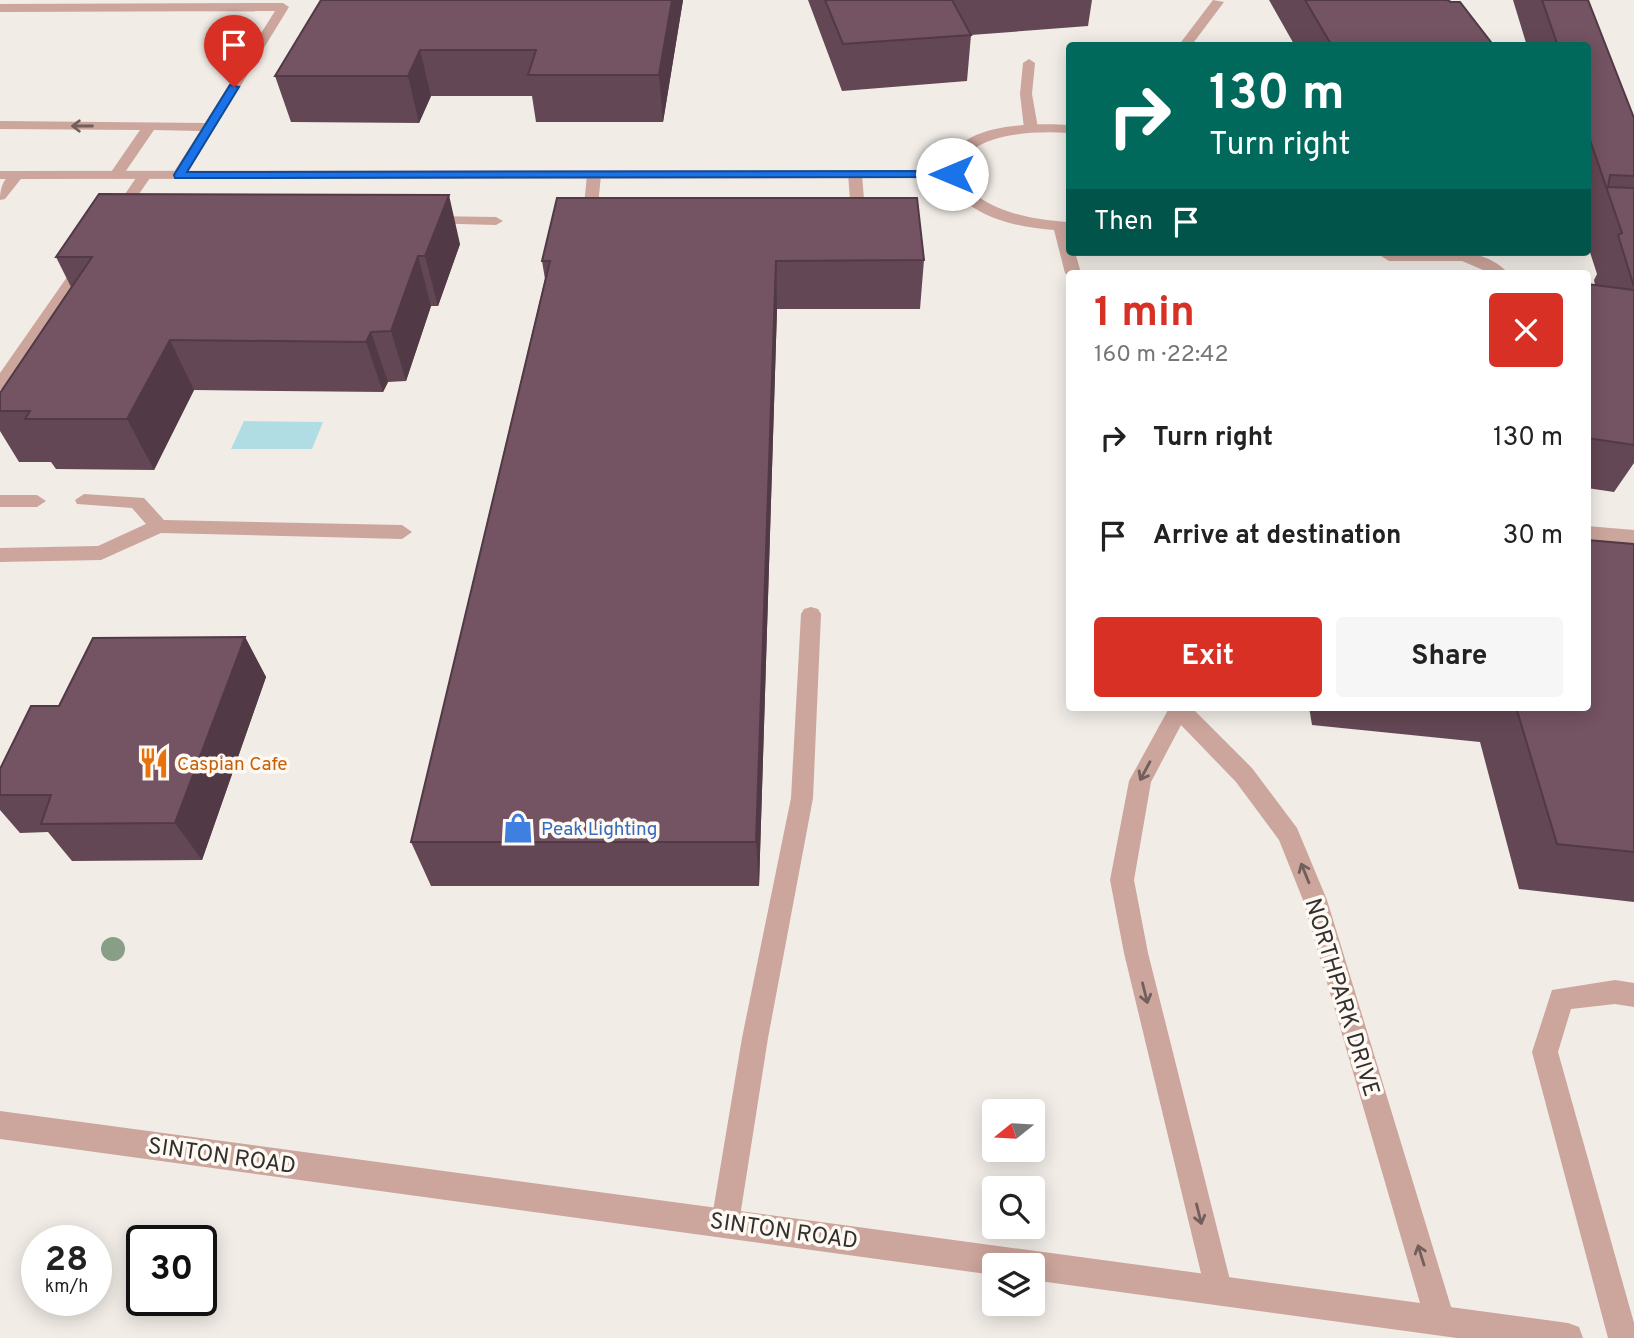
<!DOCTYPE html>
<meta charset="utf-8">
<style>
:root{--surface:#fff;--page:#f6f6f6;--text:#222;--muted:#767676;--accent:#d93025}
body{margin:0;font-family:Overpass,sans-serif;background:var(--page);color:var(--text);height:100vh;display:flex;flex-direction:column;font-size:26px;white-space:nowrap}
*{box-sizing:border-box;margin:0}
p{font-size:23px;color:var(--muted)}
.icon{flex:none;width:38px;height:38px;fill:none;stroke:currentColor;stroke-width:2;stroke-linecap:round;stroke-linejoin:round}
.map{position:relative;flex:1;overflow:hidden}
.details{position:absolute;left:1066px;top:270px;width:525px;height:441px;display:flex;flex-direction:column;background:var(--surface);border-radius:7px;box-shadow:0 4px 18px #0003}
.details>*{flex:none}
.banner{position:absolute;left:1066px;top:42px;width:525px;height:214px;border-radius:7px;box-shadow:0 4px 18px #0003;background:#00695c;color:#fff;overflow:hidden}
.needle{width:46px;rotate:252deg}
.tools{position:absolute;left:982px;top:1099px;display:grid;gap:14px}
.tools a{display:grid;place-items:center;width:63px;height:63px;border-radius:7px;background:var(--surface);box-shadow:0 4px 18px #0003;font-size:35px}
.speed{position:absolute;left:21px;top:1225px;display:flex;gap:14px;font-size:35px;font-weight:700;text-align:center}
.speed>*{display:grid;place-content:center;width:91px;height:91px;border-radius:50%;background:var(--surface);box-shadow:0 4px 18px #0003;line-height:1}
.speed small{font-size:18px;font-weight:400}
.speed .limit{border:4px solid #111;border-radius:10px;background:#fff;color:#111}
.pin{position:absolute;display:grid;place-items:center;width:60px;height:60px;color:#fff;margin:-72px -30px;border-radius:50% 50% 50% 0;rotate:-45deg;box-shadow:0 0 7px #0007}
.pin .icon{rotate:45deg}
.me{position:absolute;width:77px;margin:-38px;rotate:270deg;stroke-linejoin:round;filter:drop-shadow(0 0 5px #0008)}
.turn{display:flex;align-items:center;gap:24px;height:147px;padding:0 28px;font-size:32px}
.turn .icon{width:91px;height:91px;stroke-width:2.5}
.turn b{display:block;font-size:49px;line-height:60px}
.then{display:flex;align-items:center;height:66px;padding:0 28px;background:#0003;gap:14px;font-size:26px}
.round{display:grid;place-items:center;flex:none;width:74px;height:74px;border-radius:7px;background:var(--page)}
.headline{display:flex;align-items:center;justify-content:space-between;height:119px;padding:0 28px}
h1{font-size:42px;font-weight:700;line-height:52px;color:var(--accent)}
.action{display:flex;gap:14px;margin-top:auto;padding:14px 28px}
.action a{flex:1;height:80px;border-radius:7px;background:var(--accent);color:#fff;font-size:28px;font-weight:700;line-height:80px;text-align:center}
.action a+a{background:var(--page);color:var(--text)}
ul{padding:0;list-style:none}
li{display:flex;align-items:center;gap:21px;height:98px;padding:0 28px}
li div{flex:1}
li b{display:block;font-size:26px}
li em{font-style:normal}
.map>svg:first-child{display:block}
.water{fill:#b0dde3}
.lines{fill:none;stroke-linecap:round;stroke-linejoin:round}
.service{fill:#cca59c;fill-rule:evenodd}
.minor{fill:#cca59c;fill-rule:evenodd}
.tertiary{fill:#cca59c;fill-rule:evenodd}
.tree{fill:#889e87}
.wall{fill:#644754}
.shaded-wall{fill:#513a45}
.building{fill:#745362;stroke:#513a45;stroke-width:2}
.oneway{stroke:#705f5a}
.route{fill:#1a73e8;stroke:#114b97;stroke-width:2}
.labels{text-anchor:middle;stroke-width:7;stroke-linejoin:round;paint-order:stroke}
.food-label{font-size:19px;fill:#c56008;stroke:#fff9f3;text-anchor:start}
.shop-label{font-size:19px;fill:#366cbe;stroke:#fff9f3;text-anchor:start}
.near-street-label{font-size:23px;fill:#32302e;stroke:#fff9f3}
</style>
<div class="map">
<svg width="1634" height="1338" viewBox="0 0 1634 1338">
<rect width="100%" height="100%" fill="#f1ece6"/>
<!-- water -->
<path class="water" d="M244,421l79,1 -11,27h-81z"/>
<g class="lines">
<!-- service -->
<path class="service" d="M1213,0l11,2 -33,44h-13z
M0,4l283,-1 6,4 -105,171 -12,-3 28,-44 -46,-1 -33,48 -5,1 -7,-4 31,-45 -140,-1v-8l205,2 70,-112 -275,1z
M1029,59l6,4 -3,31 6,34 -7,4 -7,-4 -4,-34 3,-31z
M855,170l7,4 4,51 -7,4 -7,-4 -4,-51z
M17,171l7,4 -19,24 -5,1c0,-12 4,-25 17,-29z
M145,171l7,4 -28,41 -2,3h-10l-2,-3 30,-44z
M594,171l7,4 -5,51 -7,4 -7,-4 5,-51z
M428,216l68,1 7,4 -7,4 -73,-2 -2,-3z
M1387,252c36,0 94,-10 121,21h-18l-28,-12h-73l-8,-5z
M86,255l8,5 -88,129 -6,1v-17l81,-116z
M84,494l60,4 20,22 238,5 10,7 -10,7 -241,-6 -60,27 -101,2v-14l98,-2 48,-22 -14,-16 -55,-4 -2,-4z
M0,495h37l9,6 -9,6h-37z
M1587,526l47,4v14l-47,-4z
M811,607l7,2 3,5 -8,184 -45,240 -29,185 -4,10 -10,4 -10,-4 -4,-10 31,-185 49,-240 10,-184 3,-5z
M1615,980l19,3v24l-19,-3 -44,5 -13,43 76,271v15h-26l-76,-286 20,-62z"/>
<!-- minor -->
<path class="minor" d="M1069,125v8c-150,-9 -137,82 0,89v30h6l6,21h-12v4l-4,-4 -11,-43c-38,-3 -89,-13 -107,-52l-947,1v-8l947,-1c5,-48 86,-47 122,-45z
M1166,707h25l61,61 45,60 30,72 128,420 -4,11 -11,4 -11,-4 -4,-11 -122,-420 -24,-60 -43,-58 -55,-57 -30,57 -17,98 14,73 84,335 -5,10 -10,5 -10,-5 -83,-345 -14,-73 19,-99 39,-71z"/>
<!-- tertiary -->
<path class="tertiary" d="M0,1111l1568,212 11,4 4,11h-126l-425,-58v-15h-38v10l-994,-136z"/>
</g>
<!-- trees -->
<circle class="tree" cx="113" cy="949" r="12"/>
<!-- wall -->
<path class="wall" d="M683,0l-20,122h-127l-4,-26h-101l-12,27 -128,-1 -16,-46z
M808,0h284l-4,26 -117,9 -4,46 -125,10z
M1269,0h178l47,46h-199z
M1513,0h75l46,118v345l-20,29 -27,-4v-204l8,1 -1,-5 3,-6 -10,-31v-197h-60z
M460,244l-22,62h-7l-25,75 -18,1 -5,10 -189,-2 -40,80 -98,-1 -5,-7h-32l-19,-31v-38l71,-106 -15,-30z
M924,260l-4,49h-143l-18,577h-328l-20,-44 134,-563 -3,-18z
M1634,544v358l-115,-13 -39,-147 -168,-17 -3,-18h278z
M245,637l21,40 -64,183 -130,1 -24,-29 -28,1 -20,-23v-41l59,-63z"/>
<!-- shaded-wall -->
<path class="shaded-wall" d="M672,0h11l-20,122 -4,-47z
M420,50l11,46 -12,27 -11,-47z
M449,195l11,49 -22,62 -13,-50z
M418,256l13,50 -25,75 -15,-50z
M776,261l1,48 -18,577 -3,-44z
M371,332l17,50 -5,10 -17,-50z
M170,340l24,50 -40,80 -27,-51z
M245,637l21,40 -64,183 -27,-37z"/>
<!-- building -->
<path class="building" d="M321,0h351l-13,75h-131l8,-25h-116l-12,26h-133z
M825,0h127l19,35 -128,9z
M1305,0h142l4,2h9l34,44h-162z
M1542,0h46l46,118v58l-24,-1 -2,12 26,1v99l-16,-52 4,-2 -35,-102v-85h-29z
M99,194l350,1 -24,61h-7l-27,75 -20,1 -5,10 -196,-2 -43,79h-102l5,-8h-30v-18l92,-136h-36z
M557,198h360l7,62 -148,1 -20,581h-345l139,-581h-8z
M1587,284l47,6v155l-47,-7z
M1587,540l47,4v308l-77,-8 -41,-137h71z
M245,637l-70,186 -134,1 10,-29h-51v-26l31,-63h28l34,-68z"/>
<!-- one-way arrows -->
<defs><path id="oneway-shaft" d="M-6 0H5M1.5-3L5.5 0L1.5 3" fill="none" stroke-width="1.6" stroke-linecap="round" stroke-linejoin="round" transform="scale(1.75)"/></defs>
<g class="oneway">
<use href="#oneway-shaft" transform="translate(82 126) rotate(-180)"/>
<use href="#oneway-shaft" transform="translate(1145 771) rotate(118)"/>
<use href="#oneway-shaft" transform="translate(1305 873) rotate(-112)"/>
<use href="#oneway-shaft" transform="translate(1145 993) rotate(76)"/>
<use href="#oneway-shaft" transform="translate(1199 1214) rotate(76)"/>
<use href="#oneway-shaft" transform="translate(1421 1255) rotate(-107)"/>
</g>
<!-- route -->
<path class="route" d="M230,85l9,2 -52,85 765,-1 6,3 -6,3 -777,1 -1,-3z"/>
<!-- icons -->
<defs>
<g id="restaurant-bare" transform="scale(2.415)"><path d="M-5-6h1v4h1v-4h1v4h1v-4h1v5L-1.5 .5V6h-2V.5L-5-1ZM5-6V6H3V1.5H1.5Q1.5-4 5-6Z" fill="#e8710a" stroke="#fff9f3" stroke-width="2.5" paint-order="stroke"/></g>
<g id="shop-bare" transform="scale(2.415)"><path d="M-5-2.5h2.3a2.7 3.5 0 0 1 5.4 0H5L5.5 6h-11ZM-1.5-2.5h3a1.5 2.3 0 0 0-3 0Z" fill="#3f7fe0" stroke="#fff9f3" stroke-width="2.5" paint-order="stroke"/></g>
</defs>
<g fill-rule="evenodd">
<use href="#restaurant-bare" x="154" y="763"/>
<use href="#shop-bare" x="518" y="828"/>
</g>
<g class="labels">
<!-- food labels -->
<g class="food-label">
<text x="177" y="770">Caspian Cafe</text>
</g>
<!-- shop labels -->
<g class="shop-label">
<text x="541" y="835">Peak Lighting</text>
</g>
<!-- near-street labels -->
<g class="near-street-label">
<text transform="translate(1343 997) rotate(73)" y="8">NORTHPARK DRIVE</text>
<text transform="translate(222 1155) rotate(8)" y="8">SINTON ROAD</text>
<text transform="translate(784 1230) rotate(8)" y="8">SINTON ROAD</text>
</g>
</g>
</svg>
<div class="tools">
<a><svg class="needle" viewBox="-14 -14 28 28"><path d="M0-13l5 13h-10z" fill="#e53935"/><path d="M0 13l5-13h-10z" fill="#767676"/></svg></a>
<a><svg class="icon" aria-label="search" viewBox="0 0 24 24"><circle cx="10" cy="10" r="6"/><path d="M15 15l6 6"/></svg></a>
<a><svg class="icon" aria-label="layers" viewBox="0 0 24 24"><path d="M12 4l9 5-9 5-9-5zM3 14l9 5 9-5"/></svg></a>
</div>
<div class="speed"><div>28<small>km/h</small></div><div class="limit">30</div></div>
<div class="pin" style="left:234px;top:87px;background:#d93025"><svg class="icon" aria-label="arrive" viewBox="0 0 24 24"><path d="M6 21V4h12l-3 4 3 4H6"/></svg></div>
<svg class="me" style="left:952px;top:174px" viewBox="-20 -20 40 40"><circle r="19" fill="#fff"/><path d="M0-13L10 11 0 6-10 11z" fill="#1a73e8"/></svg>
<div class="banner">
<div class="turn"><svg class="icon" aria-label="right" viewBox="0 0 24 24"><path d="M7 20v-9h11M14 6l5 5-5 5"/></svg><div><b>130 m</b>Turn right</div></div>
<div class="then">Then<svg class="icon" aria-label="arrive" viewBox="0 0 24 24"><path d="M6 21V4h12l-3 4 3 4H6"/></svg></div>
</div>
<section class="details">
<div class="headline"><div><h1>1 min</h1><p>160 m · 22:42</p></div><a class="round" style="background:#d93025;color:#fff"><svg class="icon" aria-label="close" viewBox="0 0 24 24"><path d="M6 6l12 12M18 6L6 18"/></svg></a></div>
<ul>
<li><svg class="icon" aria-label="right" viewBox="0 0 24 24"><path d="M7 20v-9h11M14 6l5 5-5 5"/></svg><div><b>Turn right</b></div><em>130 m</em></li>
<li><svg class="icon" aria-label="arrive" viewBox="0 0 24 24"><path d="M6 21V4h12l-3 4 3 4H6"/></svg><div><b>Arrive at destination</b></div><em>30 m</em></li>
</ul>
<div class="action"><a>Exit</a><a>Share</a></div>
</section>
</div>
